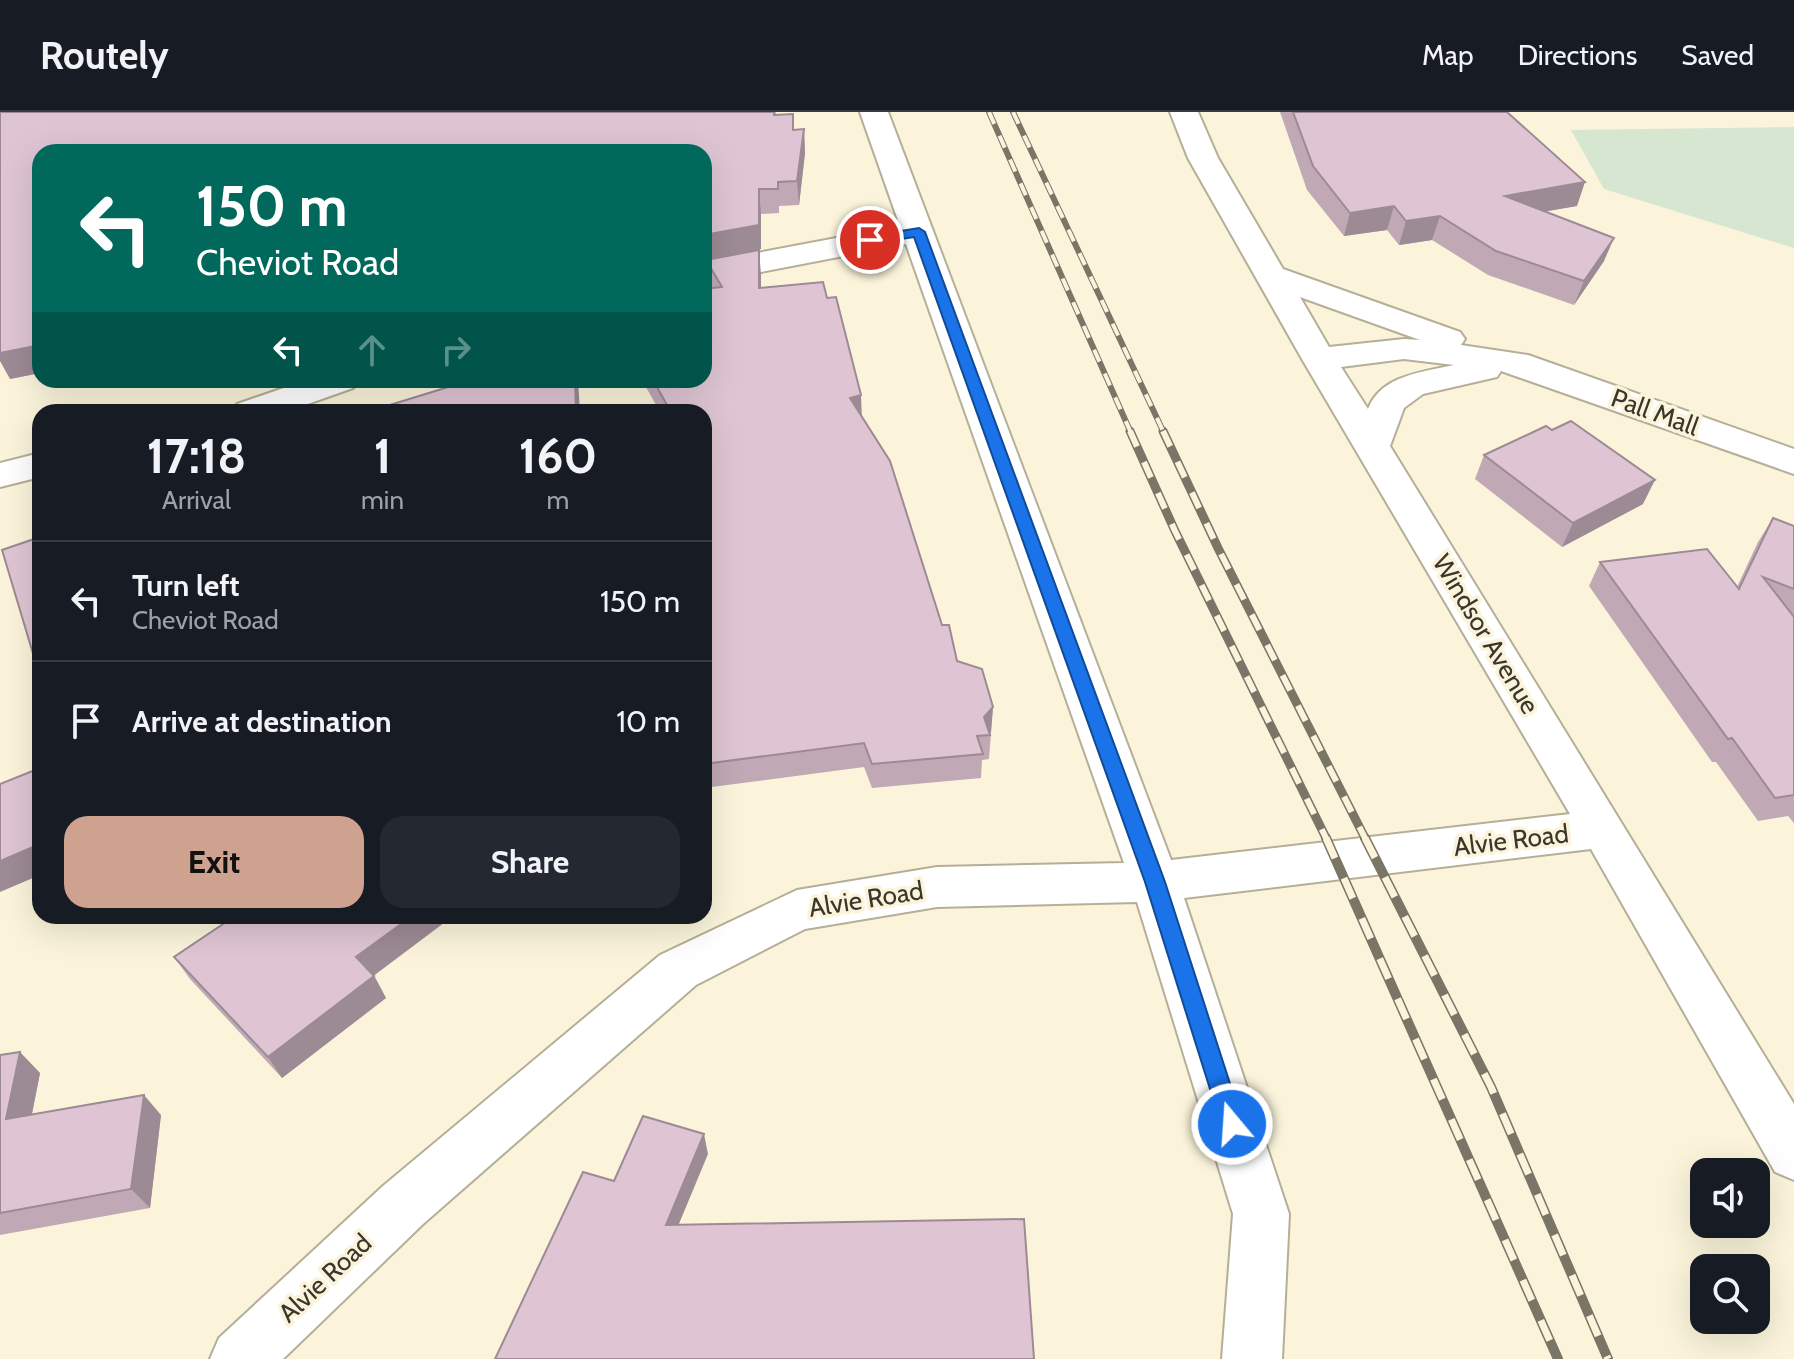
<!DOCTYPE html>
<style>
:root{--surface:#171b24;--page:#242831;--text:#f1f3f6;--muted:#9ea1a6;--line:#363941;--accent:#cfa290}
body{margin:0;font-family:Cabin,sans-serif;background:var(--page);color:var(--text);height:100vh;display:flex;flex-direction:column;font-size:30px;white-space:nowrap}
*{box-sizing:border-box;margin:0}
p{font-size:26px;color:var(--muted)}
.icon{flex:none;width:44px;height:44px;fill:none;stroke:currentColor;stroke-width:2;stroke-linecap:round;stroke-linejoin:round}
.map{position:relative;flex:1;overflow:hidden}
.details{position:absolute;left:32px;top:292px;width:680px;height:520px;display:flex;flex-direction:column;background:var(--surface);border-radius:24px;box-shadow:0 8px 32px #0002}
.details>*{flex:none}
.banner{position:absolute;left:32px;top:32px;width:680px;height:244px;border-radius:24px;box-shadow:0 8px 32px #0002;background:#00695c;color:#fff;overflow:hidden}
.buttons{position:absolute;left:1690px;top:1046px;display:grid;gap:16px}
.buttons a{display:grid;place-items:center;width:80px;height:80px;border-radius:16px;background:var(--surface);box-shadow:0 8px 32px #0002;font-size:40px}
.pin{position:absolute;display:grid;place-items:center;width:68px;height:68px;color:#fff;margin:-34px;border:4px solid #fff;border-radius:50%;box-shadow:0 2px 8px #0007}
.me{position:absolute;width:88px;margin:-44px;rotate:342deg;stroke-linejoin:round;filter:drop-shadow(0 0 6px #0008)}
.turn{display:flex;align-items:center;gap:28px;height:168px;padding:0 32px;font-size:36px}
.turn .icon{width:104px;height:104px;stroke-width:2.5}
.turn b{display:block;font-size:56px;line-height:68px}
.lanes{display:flex;align-items:center;height:76px;padding:0 32px;background:#0003;justify-content:center;gap:40px;direction:ltr}
.lanes .off{opacity:.35}
.eta{display:flex;justify-content:space-evenly;align-items:center;height:136px;text-align:center}
.eta b{font-size:48px;font-weight:800;line-height:56px}
.action{display:flex;gap:16px;margin-top:auto;padding:16px 32px}
.action a{flex:1;height:92px;border-radius:24px;background:var(--accent);color:#111;font-size:32px;font-weight:800;line-height:92px;text-align:center}
.action a+a{background:var(--page);color:var(--text)}
ul{padding:0;list-style:none}
li{display:flex;align-items:center;gap:24px;height:120px;padding:0 32px;border-top:2px solid var(--line)}
li div{flex:1}
li b{display:block;font-size:30px}
li em{font-style:normal}
header{display:flex;align-items:center;gap:48px;box-sizing:border-box;height:112px;padding:0 40px;background:var(--surface);border-bottom:2px solid var(--line)}
header strong{font-size:38px}
nav{display:flex;gap:44px;margin-inline-start:auto;font-size:28px}
.map>svg:first-child{display:block}
.green{fill:#d6e6d0}
.lines{fill:none;stroke-linecap:round;stroke-linejoin:round}
.minor-casing{stroke:#b5af97;stroke-width:4}
.minor{fill:#fff;fill-rule:evenodd}
.rail-far2-casing{stroke:#7a7567;stroke-width:6}
.rail-far1-casing{stroke:#7a7567;stroke-width:9}
.rail-casing{stroke:#7a7567;stroke-width:10}
.rail-far2{stroke:#fbf4db;stroke-width:4;stroke-dasharray:13;stroke-linecap:butt}
.rail-far1{stroke:#fbf4db;stroke-width:6;stroke-dasharray:17;stroke-linecap:butt}
.rail{stroke:#fbf4db;stroke-width:7;stroke-dasharray:22;stroke-linecap:butt}
.wall{fill:#c0a9b5}
.shaded-wall{fill:#9c8a94}
.building{fill:#dfc5d3;stroke:#9c8a94;stroke-width:2}
.route{fill:#1a73e8;stroke:#114b97;stroke-width:2}
.labels{text-anchor:middle;stroke-width:7;stroke-linejoin:round;paint-order:stroke}
.street-label{font-size:26px;fill:#39362d;stroke:#fbf4db}
</style>
<header>
<strong>Routely</strong>
<nav><a>Map</a><a>Directions</a><a>Saved</a></nav>
</header>
<div class="map">
<svg width="1794" height="1247" viewBox="0 0 1794 1247">
<rect width="100%" height="100%" fill="#fbf4db"/>
<!-- green -->
<path class="green" d="M1794,15v121l-190,-59 -33,-59z"/>
<g class="lines">
<!-- minor casing -->
<g class="minor-casing">
<path id="minor" d="M860,0h28l283,748 399,-46 -268,-455 -114,-201 -18,-46h28l20,46 65,111 177,63 5,7 -4,6 67,10 266,94v25l-293,-103 -4,6 -74,17 -19,14 -14,38 404,658v76l-19,-8 -184,-323 -407,49 105,316 -7,145h-60l11,-145 -96,-312 -200,5 -132,22 -109,56 -273,239 -140,135h-73l9,-21 164,-152 277,-231 137,-65 140,-23 187,-4 -218,-619 -202,39v-20l196,-37zM1300,185l120,43 -16,-1 -75,8zM1404,247l50,6c-31,7 -73,10 -86,44l-27,-42z
M307,268h52l-6,8 -68,24h-53l5,-8z
M40,341v24l-40,10v-24z"/>
</g>
<!-- minor -->
<use href="#minor" class="minor"/>
<!-- rail-far2 casing -->
<g class="rail-far2-casing">
<path id="rail-far2" d="M989,0l142,321
M1013,0l151,321"/>
</g>
<!-- rail-far1 casing -->
<g class="rail-far1-casing">
<path id="rail-far1" d="M1130,319l45,100 152,309
M1163,319l55,117 148,292"/>
</g>
<!-- rail casing -->
<g class="rail-casing">
<path id="rail" d="M1326,726l232,521
M1365,726l126,249 117,272"/>
</g>
<!-- rail-far2 -->
<use href="#rail-far2" class="rail-far2"/>
<!-- rail-far1 -->
<use href="#rail-far1" class="rail-far1"/>
<!-- rail -->
<use href="#rail" class="rail"/>
</g>
<!-- wall -->
<path class="wall" d="M0,0h776v3l17,15 11,-1 1,24 -6,52 -20,1v7l-18,1v35l-57,11v-108h-664v221l-30,6z
M1280,0h227l70,94 -32,5 59,50 -30,44 -86,-30 -56,-35 -33,5 -12,-15 -43,6 -37,-46z
M706,148l55,15v13l101,128 80,209 15,36 36,46 -4,52 -7,1 -1,18 -109,10 -8,-21 -160,21v-376h-44l-18,-32h62l7,-92 -2,-3z
M1484,343l159,49 -81,43 -87,-68z
M1773,406l21,8v297l-6,-7 -30,5 -42,-59h-4l-123,-176 11,-24 137,25 21,-45z
M453,804l-79,59 12,23 -104,80 -92,-99 -16,-22 55,-37z
M0,943l40,18 -8,41 129,1 -11,93 -150,27z"/>
<!-- shaded-wall -->
<path class="shaded-wall" d="M804,17l1,24 -6,52 -2,-24z
M1585,70l-8,24 -80,14 8,-24z
M759,77l2,25v35l-57,11v-25z
M1394,94l-7,24 -43,6 6,-23z
M1440,104l-8,24 -33,5 7,-24z
M1614,126l-10,23 -30,44 10,-24z
M759,138l2,25v38l-2,-25z
M40,233v28l-30,6 -10,-18v-8z
M575,268h3l2,32h-4z
M861,283l1,25 -12,-22z
M1655,368l-12,24 -81,43 11,-24z
M993,595l-2,24 -2,4 -5,-18z
M40,732v31l-40,17v-31z
M412,804h41l-85,64 -12,-23z
M374,864l12,22 -104,80 -14,-21z
M20,940l20,21 -13,66 -21,-20z
M144,983l17,20 -11,93 -19,-19z
M704,1022l4,20 -37,89 -5,-18z"/>
<!-- building -->
<path class="building" d="M0,0h774v3l19,-1v16l11,-1 -7,52 -19,1v7h-19v36l-55,10v-83h-664v193l-40,8z
M1293,0h214l78,70 -80,14 109,42 -30,43 -88,-30 -56,-35 -34,5 -12,-15 -44,7 -37,-47z
M759,138v38l64,-6 4,16 9,-1 25,98 -11,3 40,63 52,164h7l8,36 25,8 11,38 -9,10 6,18 -13,1 6,18 -111,10 -8,-21 -160,21v-352h-33l-18,-32h51v-91l18,-2 -16,-27z
M471,268h104l1,32h-209z
M1571,309l84,59 -82,43 -89,-68 62,-29 6,4z
M1773,406l21,8v63l-31,-12 31,40v178l-19,3 -43,-60 -4,1 -128,-177 107,-13 32,40z
M40,425v140l-38,-127z
M40,656v76l-40,17v-77z
M229,804h183l-56,41 18,19 -106,81 -94,-100 55,-37z
M20,940l-14,67 138,-24 -13,94 -131,24v-158z
M643,1004l61,18 -38,91 358,-6 10,140h-539l88,-187 31,9z"/>
<!-- route -->
<path class="route" d="M919,116l6,4 240,650 78,242 -3,7 -8,3 -8,-3 -3,-7 -76,-242 -231,-645 -44,7 -6,-4 6,-4z"/>
<g class="labels">
<!-- street labels -->
<g class="street-label">
<text transform="translate(1655 300) rotate(20)" y="9">Pall Mall</text>
<text transform="translate(1486 522) rotate(59)" y="9">Windsor Avenue</text>
<text transform="translate(1511 728) rotate(-7)" y="9">Alvie Road</text>
<text transform="translate(866 787) rotate(-9)" y="9">Alvie Road</text>
<text transform="translate(325 1166) rotate(-43)" y="9">Alvie Road</text>
</g>
</g>
</svg>
<div class="buttons">
<a><svg class="icon" aria-label="sound" viewBox="0 0 24 24"><path d="M4 9h4l5-4v14l-5-4H4zM17 9q2 3 0 6"/></svg></a>
<a><svg class="icon" aria-label="search" viewBox="0 0 24 24"><circle cx="10" cy="10" r="6"/><path d="M15 15l6 6"/></svg></a>
</div>
<div class="pin" style="left:870px;top:128px;background:#d93025"><svg class="icon" aria-label="arrive" viewBox="0 0 24 24"><path d="M6 21V4h12l-3 4 3 4H6"/></svg></div>
<svg class="me" style="left:1232px;top:1012px" viewBox="-20 -20 40 40"><circle r="17" fill="#1a73e8" stroke="#fff" stroke-width="3"/><path d="M0-11L8 9 0 5-8 9z" fill="#fff"/></svg>
<div class="banner">
<div class="turn"><svg class="icon" aria-label="left" viewBox="0 0 24 24"><path d="M17 20v-9H6M10 6l-5 5 5 5"/></svg><div><b>150 m</b>Cheviot Road</div></div>
<div class="lanes"><svg class="icon" aria-label="left" viewBox="0 0 24 24"><path d="M17 20v-9H6M10 6l-5 5 5 5"/></svg><svg class="icon off" aria-label="ahead" viewBox="0 0 24 24"><path d="M12 20V5M6 11l6-6 6 6"/></svg><svg class="icon off" aria-label="right" viewBox="0 0 24 24"><path d="M7 20v-9h11M14 6l5 5-5 5"/></svg></div>
</div>
<section class="details">
<div class="eta">
<div><b>17:18</b><p>Arrival</p></div>
<div><b>1</b><p>min</p></div>
<div><b>160</b><p>m</p></div>
</div>
<ul>
<li><svg class="icon" aria-label="left" viewBox="0 0 24 24"><path d="M17 20v-9H6M10 6l-5 5 5 5"/></svg><div><b>Turn left</b><p>Cheviot Road</p></div><em>150 m</em></li>
<li><svg class="icon" aria-label="arrive" viewBox="0 0 24 24"><path d="M6 21V4h12l-3 4 3 4H6"/></svg><div><b>Arrive at destination</b></div><em>10 m</em></li>
</ul>
<div class="action"><a>Exit</a><a>Share</a></div>
</section>
</div>
